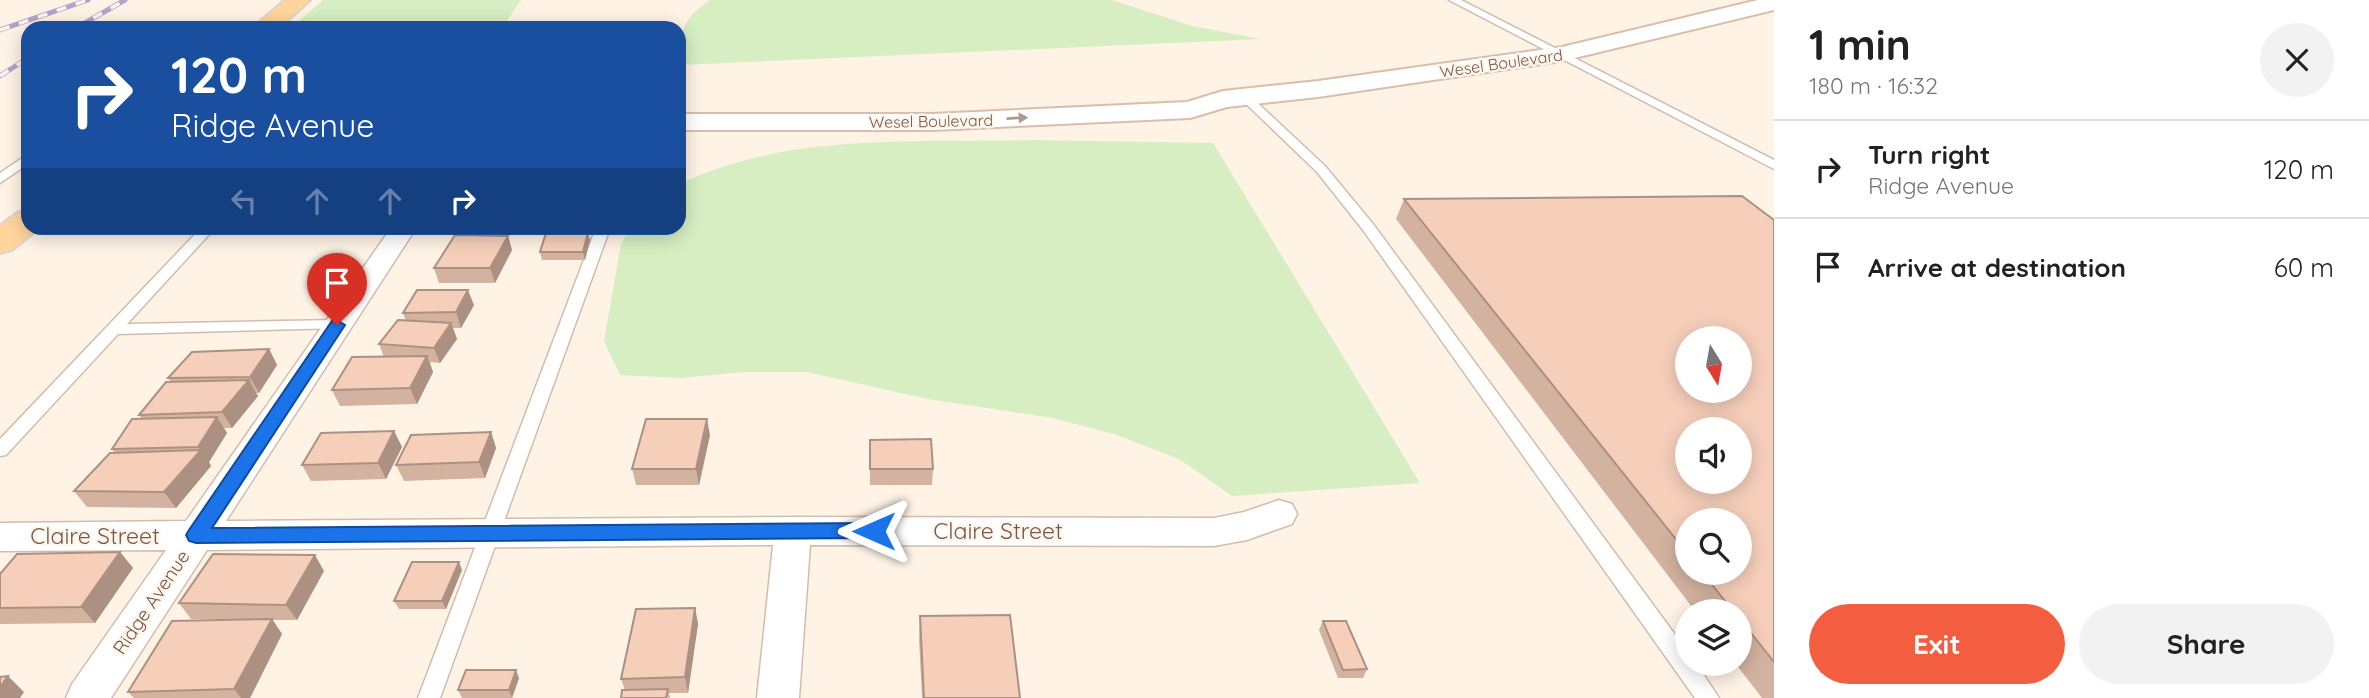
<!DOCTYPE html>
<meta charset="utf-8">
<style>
:root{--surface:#fff;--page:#f2f2f2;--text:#222;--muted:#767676;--line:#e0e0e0;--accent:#f35e40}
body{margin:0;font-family:Quicksand,sans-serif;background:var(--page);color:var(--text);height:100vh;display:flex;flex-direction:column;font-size:26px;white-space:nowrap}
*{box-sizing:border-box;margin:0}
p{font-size:23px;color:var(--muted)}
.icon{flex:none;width:38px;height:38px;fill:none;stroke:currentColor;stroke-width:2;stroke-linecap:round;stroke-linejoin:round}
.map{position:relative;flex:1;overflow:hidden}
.panel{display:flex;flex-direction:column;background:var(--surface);width:595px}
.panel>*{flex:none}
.top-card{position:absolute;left:21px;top:21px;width:665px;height:214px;border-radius:21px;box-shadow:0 4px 18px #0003;background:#1a4fa0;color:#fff;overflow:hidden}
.needle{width:46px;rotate:169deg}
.controls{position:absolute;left:1675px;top:326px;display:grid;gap:14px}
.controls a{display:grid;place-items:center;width:77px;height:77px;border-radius:50%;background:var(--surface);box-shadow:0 4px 18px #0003;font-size:35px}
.pin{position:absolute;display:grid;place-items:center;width:60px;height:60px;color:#fff;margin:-72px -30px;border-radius:50% 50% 50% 0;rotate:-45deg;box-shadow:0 0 7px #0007}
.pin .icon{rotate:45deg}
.me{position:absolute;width:77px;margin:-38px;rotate:270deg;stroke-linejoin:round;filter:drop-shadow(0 0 5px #0008)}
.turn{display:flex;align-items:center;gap:24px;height:147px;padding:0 35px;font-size:32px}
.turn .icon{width:91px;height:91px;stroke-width:2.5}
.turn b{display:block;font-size:49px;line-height:60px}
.lanes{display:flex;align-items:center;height:66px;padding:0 35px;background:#0003;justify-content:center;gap:35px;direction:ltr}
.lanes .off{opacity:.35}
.round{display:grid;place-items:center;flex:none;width:74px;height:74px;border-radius:37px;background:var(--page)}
.summary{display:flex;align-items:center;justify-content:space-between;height:119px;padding:0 35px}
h1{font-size:42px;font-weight:700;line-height:52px}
.primary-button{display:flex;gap:14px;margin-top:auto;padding:14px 35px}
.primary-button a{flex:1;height:80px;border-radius:42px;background:var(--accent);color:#fff;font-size:28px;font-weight:700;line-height:80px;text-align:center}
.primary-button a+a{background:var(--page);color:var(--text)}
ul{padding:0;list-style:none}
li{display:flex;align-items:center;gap:21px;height:98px;padding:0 35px;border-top:2px solid var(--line)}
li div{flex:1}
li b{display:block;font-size:26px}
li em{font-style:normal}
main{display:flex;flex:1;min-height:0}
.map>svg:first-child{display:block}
.green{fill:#d6eec2}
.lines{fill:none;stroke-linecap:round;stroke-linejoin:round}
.service-casing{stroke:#d4bcad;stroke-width:3}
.minor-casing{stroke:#d4bcad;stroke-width:3}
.secondary-casing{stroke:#dabdac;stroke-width:4}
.primary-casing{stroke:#dcd3cf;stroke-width:4}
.service{fill:#fff;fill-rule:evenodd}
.minor{fill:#fff;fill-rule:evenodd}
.secondary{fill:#fff;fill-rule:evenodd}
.primary{fill:#ffd59c;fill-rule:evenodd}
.rail-casing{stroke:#b5a2ca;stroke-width:5}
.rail{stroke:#fff7ee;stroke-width:3.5;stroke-dasharray:10;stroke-linecap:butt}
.wall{fill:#d4b2a0;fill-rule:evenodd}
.shaded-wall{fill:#ac9182}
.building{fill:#f6cfba;stroke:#ac9182;stroke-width:2;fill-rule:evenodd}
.oneway{fill:#af9a91}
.route{fill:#1a73e8;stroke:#114b97;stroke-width:2}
.labels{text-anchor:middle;stroke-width:5;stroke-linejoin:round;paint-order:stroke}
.far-street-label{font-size:16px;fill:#7a5747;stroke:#fff7ee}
.street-label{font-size:19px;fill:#7a5747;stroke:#fff7ee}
.near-street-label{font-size:23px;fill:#7a5747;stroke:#fff7ee}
</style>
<main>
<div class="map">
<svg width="1774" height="698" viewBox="0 0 1774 698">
<rect width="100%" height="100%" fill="#fef3e5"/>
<!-- green -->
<path class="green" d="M323,0h198l-19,28h-211z
M710,0h402l80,26 69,13 -582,26c0,-33 3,-46 31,-65z
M1034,140l179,3 207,340 -188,13 -53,-37 -62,-24 -64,-17 -125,-19 -121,-27h-63l-63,6 -61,-3 -16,-34 17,-97 10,-16h48v-44c110,-52 236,-41 355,-44z"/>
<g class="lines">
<!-- service casing -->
<g class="service-casing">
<path id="service" d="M1449,0h12l313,160v9z
M1241,95h8l76,71 48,58 314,427v12h9l23,35h-24l-332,-468 -46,-58 -76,-73z
M28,154v10l-28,19v-10z
M201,228h14l-88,96 210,-4 8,5 -3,3 -224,6 -112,121 -6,1v-17z
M596,228h14l-170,470h-22z"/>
</g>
<!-- minor casing -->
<g class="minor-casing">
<path id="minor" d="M391,228h25l-190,293 567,-4 421,1 30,-6 35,-12 13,4 5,10 -5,10 -45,16 -33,6 -404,-1 -11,153h-42l16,-153 -566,5 -96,148h-45l6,-14 94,-134 -166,1v-28l186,-2z"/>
</g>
<!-- secondary casing -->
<g class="secondary-casing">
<path id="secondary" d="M1758,0h16v10l-212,51 -244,36 -91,10 -37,11 -258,12h-253v-16h253l255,-12 36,-11 95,-10 244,-34z"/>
</g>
<!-- primary casing -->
<g class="primary-casing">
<path id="primary" d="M285,0h25l-31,28h-26z
M28,210v18h11l-27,22 -12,3v-27l17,-13z"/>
</g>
<!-- service -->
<use href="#service" class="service"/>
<!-- minor -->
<use href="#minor" class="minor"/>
<!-- secondary -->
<use href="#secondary" class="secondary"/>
<!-- primary -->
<use href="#primary" class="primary"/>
<!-- rail casing -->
<g class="rail-casing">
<path id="rail" d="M76,28l49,-28
M0,30l88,-30
M0,76l28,-18"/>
</g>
<!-- rail -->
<use href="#rail" class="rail"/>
</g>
<!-- wall -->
<path class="wall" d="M1404,199l370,21v478h-12l-27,-35h5v-52h-45l-299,-392zM1687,520l53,52h-53z
M508,236l4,14 -17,33h-56l-5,-15z
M590,240l-5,20h-43l-2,-8z
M474,305l-13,23h-8l4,11 -17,24 -10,-1 3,10 -16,32 -77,2 -8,-16 52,-33 -5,-13 27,-23 -3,-8z
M269,349l8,16 -18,28h-3l2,3 -26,32h-8l3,5 -18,29 2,4 -35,42 -89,-1 -13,-16 41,-38 -3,-4 30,-30 -3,-4 32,-33 -3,-4z
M394,431l8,16 -16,32 -75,2 -9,-16z
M491,432l5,16 -11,30 -81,3 -8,-16z
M710,435l-11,50h-63l-4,-16z
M870,440l63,29 -1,16h-62z
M120,552l13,16 -38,55 -95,1v-50z
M462,570l-16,39h-47l-5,-8z
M324,571l-27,49h-24l9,14 -32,64h-116l-6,-6 101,-73h-38l-12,-16z
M695,608l3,16 -10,69h-19l1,5 -45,-8 -4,-11z
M920,616l100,82h-98l-3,-59z
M1323,621l44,48 -4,9h-25l-19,-48z
M519,678l-7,20h-50l-4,-8z"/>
<!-- shaded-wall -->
<path class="shaded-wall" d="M588,232l2,8 -5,20 -2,-8z
M508,236l4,14 -17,33 -5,-15z
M468,290l6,15 -13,23 -5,-16z
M451,323l6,16 -17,24 -6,-15z
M269,349l8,16 -18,28 -9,-16z
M427,356l6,16 -16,32 -7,-16z
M249,380l9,16 -26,32 -10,-16z
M217,417l10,16 -18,29 2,4 -35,42 -12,-16 37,-41 -3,-4z
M707,419l3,16 -11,50 -3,-16z
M394,431l8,16 -16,32 -8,-16z
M491,432l5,16 -11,30 -6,-16z
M120,552l13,16 -38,55 -14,-16z
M315,555l9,16 -27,49 -11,-15z
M459,562l3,8 -16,39 -4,-8z
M695,608l3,16 -10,69 -3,-16z
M272,619l10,15 -32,64h-9l-7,-9z
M516,670l3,8 -7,20 -3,-8z
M8,676l16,16 -4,6h-20v-11z"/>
<!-- building -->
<path class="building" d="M1742,196l32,24v442l-34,-43v-8h-7l-31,-39h38v-52h-53v33l-283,-354zM1687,338h53v52h-53zM1687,429h53v52h-53z
M588,232l-5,20h-43l6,-19z
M455,235l53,1 -18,32h-56z
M417,290h51l-12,22 -53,1z
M398,320l53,3 -17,25 -55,-4z
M269,349l-19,28 -82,1 24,-26z
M427,356l-17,32 -78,2 20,-33z
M249,380l-27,32 -83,3 27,-33z
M217,417l-19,30 -86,2 20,-30z
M646,419h61l-11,50h-64z
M394,431l-16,32 -76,2 19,-32z
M491,432l-12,30 -83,3 15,-30z
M931,439l2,30h-63v-29z
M201,450l-37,42 -90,-1 36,-38z
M120,552l-39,55 -81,1v-34l17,-20z
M213,554l102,1 -29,50 -107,-2z
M412,562h47l-17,39h-48z
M695,608l-10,69 -64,2 15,-70z
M1010,615l10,83h-96l-4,-82z
M272,619l-38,70 -106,3 44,-71z
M1323,621h23l21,48 -24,1z
M466,670h50l-7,20h-51z
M8,676l-8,11v-10z
M668,689l-2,9h-45l1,-8z"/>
<!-- one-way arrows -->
<defs><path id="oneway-solid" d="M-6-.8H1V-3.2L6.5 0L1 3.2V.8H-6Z" transform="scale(1.75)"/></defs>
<use class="oneway" href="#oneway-solid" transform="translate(1017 118) rotate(-3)"/>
<!-- route -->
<path class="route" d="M337,320l8,5 -133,203 662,-5 7,2 3,6 -3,5 -7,2 -678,5 -7,-2 -3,-6 3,-5 143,-209z"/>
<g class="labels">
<!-- far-street labels -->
<g class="far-street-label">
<text transform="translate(1501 63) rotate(-8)" y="6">Wesel Boulevard</text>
<text transform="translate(931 121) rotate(-1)" y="6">Wesel Boulevard</text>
</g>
<!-- street labels -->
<g class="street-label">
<text transform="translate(151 602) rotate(-56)" y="7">Ridge Avenue</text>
</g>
<!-- near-street labels -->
<g class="near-street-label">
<text x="998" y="539">Claire Street</text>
<text x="95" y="544">Claire Street</text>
</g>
</g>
</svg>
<div class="controls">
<a><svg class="needle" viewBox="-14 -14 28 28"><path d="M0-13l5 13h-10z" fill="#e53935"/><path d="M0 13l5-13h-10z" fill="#767676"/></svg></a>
<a><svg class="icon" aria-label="sound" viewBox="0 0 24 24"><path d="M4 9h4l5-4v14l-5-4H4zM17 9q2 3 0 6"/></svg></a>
<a><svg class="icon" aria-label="search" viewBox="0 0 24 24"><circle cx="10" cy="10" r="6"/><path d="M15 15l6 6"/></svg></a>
<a><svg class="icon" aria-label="layers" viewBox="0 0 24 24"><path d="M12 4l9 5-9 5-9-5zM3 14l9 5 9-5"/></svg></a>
</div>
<div class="pin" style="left:337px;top:325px;background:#d93025"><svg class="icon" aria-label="arrive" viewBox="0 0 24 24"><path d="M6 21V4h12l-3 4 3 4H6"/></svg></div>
<svg class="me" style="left:874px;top:531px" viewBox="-20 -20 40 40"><path d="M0-17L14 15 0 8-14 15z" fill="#1a73e8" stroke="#fff" stroke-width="4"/></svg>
<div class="top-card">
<div class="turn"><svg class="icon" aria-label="right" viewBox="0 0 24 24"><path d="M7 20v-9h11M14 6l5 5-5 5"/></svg><div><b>120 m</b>Ridge Avenue</div></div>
<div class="lanes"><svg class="icon off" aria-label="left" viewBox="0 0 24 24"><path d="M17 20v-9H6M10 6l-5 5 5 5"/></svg><svg class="icon off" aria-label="ahead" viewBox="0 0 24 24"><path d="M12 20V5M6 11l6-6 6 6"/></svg><svg class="icon off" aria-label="ahead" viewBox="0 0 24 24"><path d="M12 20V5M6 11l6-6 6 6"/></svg><svg class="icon" aria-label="right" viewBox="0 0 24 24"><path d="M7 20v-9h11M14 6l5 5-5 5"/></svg></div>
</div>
</div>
<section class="panel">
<div class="summary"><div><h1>1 min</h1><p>180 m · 16:32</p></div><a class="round"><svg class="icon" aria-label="close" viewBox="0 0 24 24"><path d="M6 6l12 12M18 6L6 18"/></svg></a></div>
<ul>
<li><svg class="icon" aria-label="right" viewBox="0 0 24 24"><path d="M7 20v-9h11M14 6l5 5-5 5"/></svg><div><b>Turn right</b><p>Ridge Avenue</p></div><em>120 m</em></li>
<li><svg class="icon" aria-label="arrive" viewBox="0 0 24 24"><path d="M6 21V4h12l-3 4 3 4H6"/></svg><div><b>Arrive at destination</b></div><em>60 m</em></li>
</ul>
<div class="primary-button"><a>Exit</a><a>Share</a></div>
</section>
</main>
